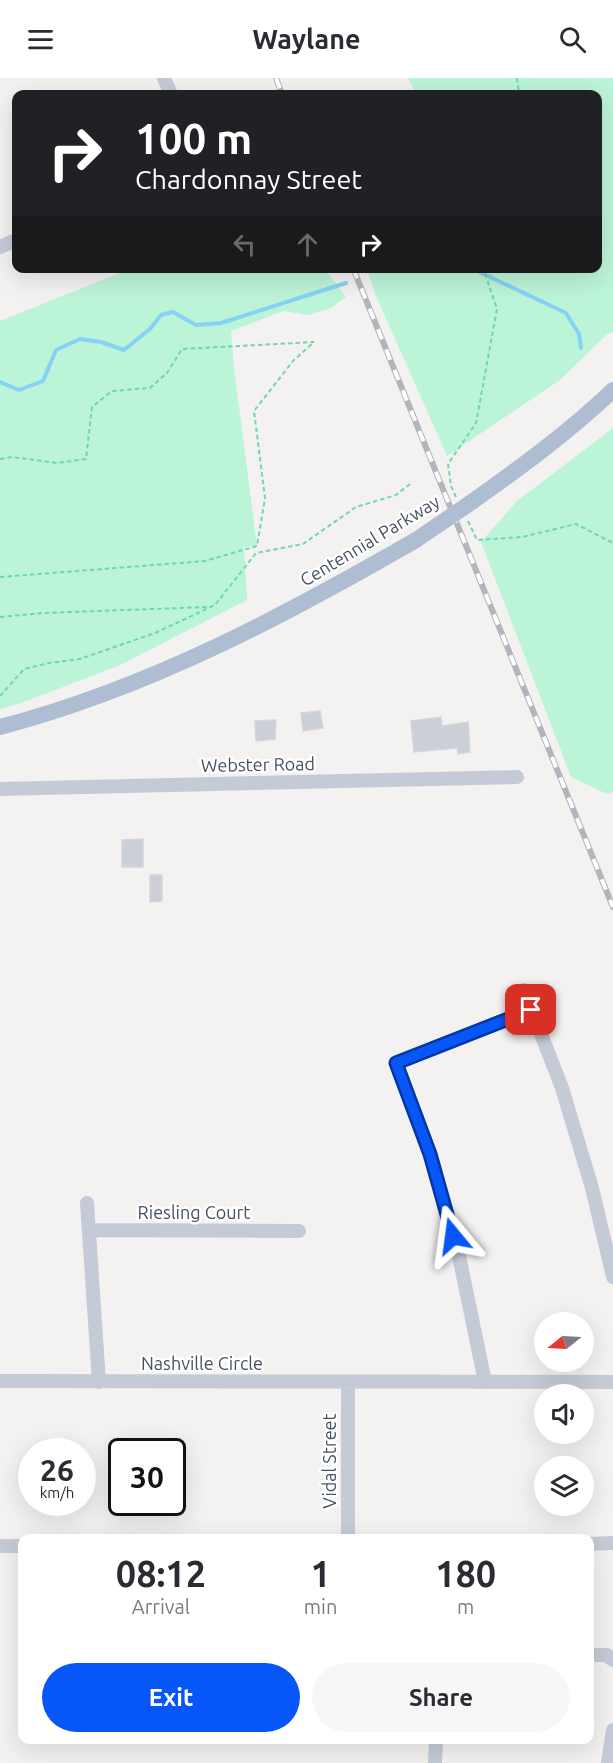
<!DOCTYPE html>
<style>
:root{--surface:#fff;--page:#f7f7f7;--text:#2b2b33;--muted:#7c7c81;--accent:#0656f8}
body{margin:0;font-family:Ubuntu,sans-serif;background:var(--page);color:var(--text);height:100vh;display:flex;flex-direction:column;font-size:22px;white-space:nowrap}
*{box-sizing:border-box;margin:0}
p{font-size:20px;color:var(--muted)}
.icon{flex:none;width:33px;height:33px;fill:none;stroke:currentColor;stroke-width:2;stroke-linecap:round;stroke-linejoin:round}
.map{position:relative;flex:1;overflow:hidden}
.drawer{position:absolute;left:18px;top:1456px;width:576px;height:210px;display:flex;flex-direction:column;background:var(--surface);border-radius:12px;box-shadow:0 6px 24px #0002}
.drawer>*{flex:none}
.guide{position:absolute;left:12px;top:12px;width:590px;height:183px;border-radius:12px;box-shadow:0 6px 24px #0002;background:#202124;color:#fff;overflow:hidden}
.needle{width:39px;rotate:252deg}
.fabs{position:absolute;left:534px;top:1234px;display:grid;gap:12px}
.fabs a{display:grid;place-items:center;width:60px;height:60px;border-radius:50%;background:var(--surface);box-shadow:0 6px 24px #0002;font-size:30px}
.speed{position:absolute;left:18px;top:1360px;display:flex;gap:12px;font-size:30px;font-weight:700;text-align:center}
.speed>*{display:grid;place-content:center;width:78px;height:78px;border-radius:50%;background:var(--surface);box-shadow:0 6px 24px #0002;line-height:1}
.speed small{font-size:15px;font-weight:400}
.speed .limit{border:3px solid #111;border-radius:9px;background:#fff;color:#111}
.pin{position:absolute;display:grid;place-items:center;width:51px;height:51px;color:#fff;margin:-26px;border-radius:12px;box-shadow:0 3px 9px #0006}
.me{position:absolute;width:66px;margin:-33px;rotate:344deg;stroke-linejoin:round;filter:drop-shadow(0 0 4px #0008)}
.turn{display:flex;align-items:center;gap:21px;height:126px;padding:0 24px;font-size:27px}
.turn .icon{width:78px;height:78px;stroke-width:2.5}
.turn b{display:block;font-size:42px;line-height:51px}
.lanes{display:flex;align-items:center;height:57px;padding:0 24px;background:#0003;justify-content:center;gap:30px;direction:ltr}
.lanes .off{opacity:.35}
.eta{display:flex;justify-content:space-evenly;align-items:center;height:102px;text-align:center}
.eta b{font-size:36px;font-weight:700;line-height:42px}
.action{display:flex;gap:12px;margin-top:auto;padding:12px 24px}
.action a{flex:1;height:69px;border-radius:36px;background:var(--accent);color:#fff;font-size:24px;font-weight:700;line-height:69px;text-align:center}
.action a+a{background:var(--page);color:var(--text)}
header{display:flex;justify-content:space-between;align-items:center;height:78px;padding:0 24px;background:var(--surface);font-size:27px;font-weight:700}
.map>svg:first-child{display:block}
.green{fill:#bcf4d8}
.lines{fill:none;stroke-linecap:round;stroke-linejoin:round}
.stream{stroke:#85d2f5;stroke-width:4}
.building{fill:#cdcfd7;stroke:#d4d6dd;stroke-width:1.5}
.path{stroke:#70d6af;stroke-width:2;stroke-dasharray:4.5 3;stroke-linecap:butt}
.minor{stroke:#c4cbd7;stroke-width:14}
.major{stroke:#aebdd2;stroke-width:16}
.rail-casing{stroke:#b2b5bc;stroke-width:6}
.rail{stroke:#fff;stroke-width:4;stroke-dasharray:11;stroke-linecap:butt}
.major-bridge{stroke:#aebdd2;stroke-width:16}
.route-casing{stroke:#0438a1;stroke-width:15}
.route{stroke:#0656f8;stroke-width:10}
.labels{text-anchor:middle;stroke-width:5;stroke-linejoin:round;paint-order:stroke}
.street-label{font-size:18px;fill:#475261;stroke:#fff}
</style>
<header><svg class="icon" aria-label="menu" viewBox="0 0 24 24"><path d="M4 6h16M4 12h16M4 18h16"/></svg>Waylane<svg class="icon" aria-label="search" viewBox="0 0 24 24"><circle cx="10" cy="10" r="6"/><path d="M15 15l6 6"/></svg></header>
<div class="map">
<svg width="613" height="1685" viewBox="0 0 613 1685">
<rect width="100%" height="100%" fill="#f4f1f1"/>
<!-- green -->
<path class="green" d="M408,0h205v254l-7,3 -46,45 -113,76 -72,-162 -8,-25 230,-1v-174h-181z
M132,190l193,1 21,28 -15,11 -23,7 -25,-4 -52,20 2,29 24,186 -13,1 3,53 -127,65 -101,39 -19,5v-388z
M613,350v364l-6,2 -36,-17 -90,-235 36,-41z"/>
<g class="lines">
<!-- stream -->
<path class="stream" d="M471,190l95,45 13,21 2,14
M0,304l19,8 24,-9 13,-31 24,-11 21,3 23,8 26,-21 11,-14 12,-3 23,13 25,-2 125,-40"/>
</g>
<!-- building -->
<path class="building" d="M320,633l3,17 -20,3 -2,-18z
M441,639l1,9 26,-4 2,30 -12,2 -1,-6 -43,4 -3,-31z
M276,642l-1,19 -19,2 -1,-20z
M143,761v28h-21v-27z
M150,797h12v26l-12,1z"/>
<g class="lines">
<!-- path -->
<path class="path" d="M517,0l2,16
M0,381l12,-2 45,6 29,-4 6,-52 20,-16 38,-3 17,-15 15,-24 132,-7
M456,419l-5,-11 -3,-22 28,-41 21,-114 -14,-41
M468,443l9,19 45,-3 54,-13 37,19
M0,499l205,-16 52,-15 8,-48 -11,-87 39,-50 21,-19
M0,539l43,-4 165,-6
M0,618l24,-27 25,-6 31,-4 75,-26 60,-28 41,-52 47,-9 53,-37 40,-12 14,-11"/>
<!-- minor -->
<path class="minor" d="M164,0l7,16
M0,169l16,-7
M0,711l517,-12
M524,912l38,98 30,100 21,89
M87,1125l12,179
M89,1152l210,1
M0,1303l613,1
M348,1304v157
M485,1304l-26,-126 -29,-102 -34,-91 135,-53
M590,1466l23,-1
M0,1468h22
M590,1577h17l6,5
M435,1685l1,-23
M608,1685l5,-33"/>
<!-- major -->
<path class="major" d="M466,428c51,-36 102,-73 147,-116
M0,649c149,-39 284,-111 416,-187"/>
<!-- rail casing -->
<g class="rail-casing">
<path id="rail" d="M276,0l6,16
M353,190l260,639"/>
</g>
<!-- rail -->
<use href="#rail" class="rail"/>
<!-- major-bridge -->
<path class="major-bridge" d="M416,462l50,-34"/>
</g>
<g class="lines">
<!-- route casing -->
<g class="route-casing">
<path id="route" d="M453,1158l-23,-82 -34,-91 135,-53"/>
</g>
<!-- route -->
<use href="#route" class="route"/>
</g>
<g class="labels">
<!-- street labels -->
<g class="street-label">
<text transform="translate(370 463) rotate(-31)" y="6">Centennial Parkway</text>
<text transform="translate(258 687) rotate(-1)" y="6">Webster Road</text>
<text x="194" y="1141">Riesling Court</text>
<text x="202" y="1292">Nashville Circle</text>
<text transform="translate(330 1383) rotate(-90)" y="6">Vidal Street</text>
</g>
</g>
</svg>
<div class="fabs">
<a><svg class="needle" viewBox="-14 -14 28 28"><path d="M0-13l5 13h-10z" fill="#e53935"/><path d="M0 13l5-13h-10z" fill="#7c7c81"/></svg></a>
<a><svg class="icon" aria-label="sound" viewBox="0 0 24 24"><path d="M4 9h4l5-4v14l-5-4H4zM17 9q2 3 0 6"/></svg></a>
<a><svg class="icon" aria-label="layers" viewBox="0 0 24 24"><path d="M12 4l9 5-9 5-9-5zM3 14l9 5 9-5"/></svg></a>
</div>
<div class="speed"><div>26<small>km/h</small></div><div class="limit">30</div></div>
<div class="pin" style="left:531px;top:932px;background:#d93025"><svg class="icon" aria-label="arrive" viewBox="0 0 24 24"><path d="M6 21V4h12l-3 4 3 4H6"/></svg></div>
<svg class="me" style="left:453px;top:1158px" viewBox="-20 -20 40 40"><path d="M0-17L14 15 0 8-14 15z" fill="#0656f8" stroke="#fff" stroke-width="4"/></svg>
<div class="guide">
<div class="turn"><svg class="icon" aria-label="right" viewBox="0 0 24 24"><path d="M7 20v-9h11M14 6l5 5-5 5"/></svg><div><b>100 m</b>Chardonnay Street</div></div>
<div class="lanes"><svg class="icon off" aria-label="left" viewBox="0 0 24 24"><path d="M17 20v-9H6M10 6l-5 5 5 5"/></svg><svg class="icon off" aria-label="ahead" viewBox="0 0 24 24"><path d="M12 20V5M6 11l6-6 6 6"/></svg><svg class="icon" aria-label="right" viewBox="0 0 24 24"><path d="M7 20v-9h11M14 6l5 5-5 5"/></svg></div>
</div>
<section class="drawer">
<div class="eta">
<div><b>08:12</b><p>Arrival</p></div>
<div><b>1</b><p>min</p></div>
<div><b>180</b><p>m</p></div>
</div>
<div class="action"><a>Exit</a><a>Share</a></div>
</section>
</div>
